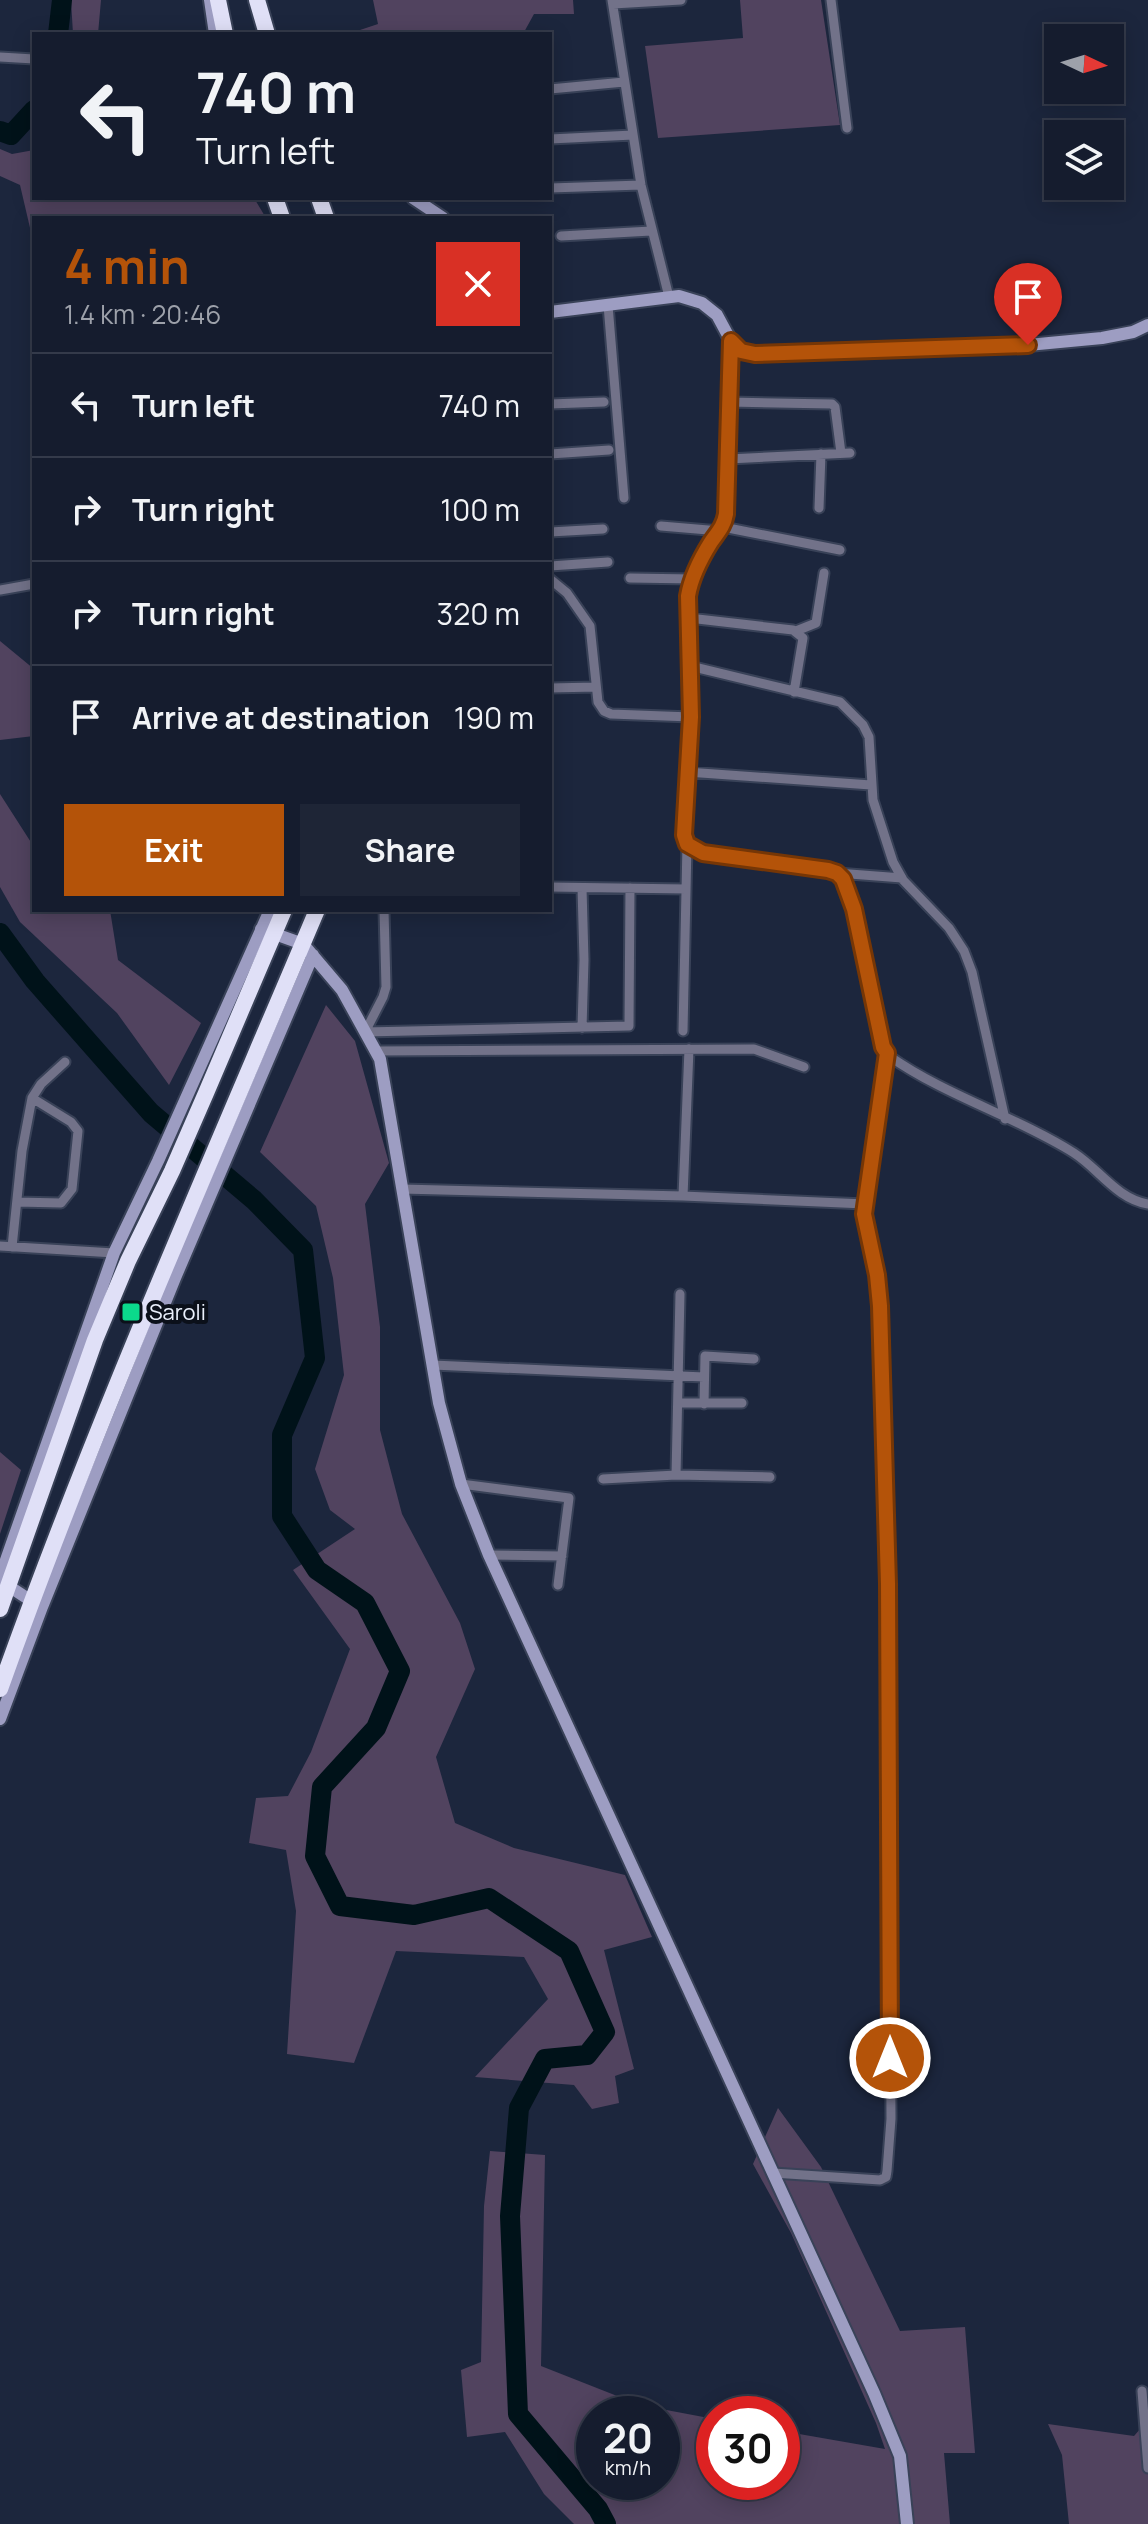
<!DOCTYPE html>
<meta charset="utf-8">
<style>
:root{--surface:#151c2e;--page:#1e2536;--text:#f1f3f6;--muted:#9da1aa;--line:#343a4a;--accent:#b45309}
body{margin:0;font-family:Manrope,sans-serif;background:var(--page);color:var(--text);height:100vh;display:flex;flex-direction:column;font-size:30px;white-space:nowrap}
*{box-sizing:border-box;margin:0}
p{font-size:26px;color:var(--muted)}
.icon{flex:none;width:44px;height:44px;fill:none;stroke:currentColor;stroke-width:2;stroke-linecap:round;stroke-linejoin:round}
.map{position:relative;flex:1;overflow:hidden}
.panel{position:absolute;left:32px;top:216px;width:520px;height:696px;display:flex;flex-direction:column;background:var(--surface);border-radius:0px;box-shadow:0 4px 20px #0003,0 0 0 2px var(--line)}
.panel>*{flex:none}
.hud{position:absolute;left:32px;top:32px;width:520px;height:168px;border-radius:0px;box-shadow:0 4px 20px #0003,0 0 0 2px var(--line);background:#151c2e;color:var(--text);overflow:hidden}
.needle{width:52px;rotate:94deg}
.controls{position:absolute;left:1044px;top:24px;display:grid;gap:16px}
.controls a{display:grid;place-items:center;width:80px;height:80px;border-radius:0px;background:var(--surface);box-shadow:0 4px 20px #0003,0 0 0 2px var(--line);font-size:40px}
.speed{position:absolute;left:576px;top:2396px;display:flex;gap:16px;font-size:40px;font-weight:700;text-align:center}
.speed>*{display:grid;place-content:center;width:104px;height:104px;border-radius:50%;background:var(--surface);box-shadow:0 4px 20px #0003,0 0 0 2px var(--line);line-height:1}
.speed small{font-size:20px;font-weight:400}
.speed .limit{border:12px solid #d22;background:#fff;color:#111}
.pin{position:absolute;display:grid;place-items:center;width:68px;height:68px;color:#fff;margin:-82px -34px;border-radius:50% 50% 50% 0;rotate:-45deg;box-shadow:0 0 8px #0007}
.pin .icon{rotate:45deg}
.me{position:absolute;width:88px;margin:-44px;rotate:0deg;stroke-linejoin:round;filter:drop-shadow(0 0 6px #0008)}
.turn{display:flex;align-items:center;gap:28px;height:168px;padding:0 32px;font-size:36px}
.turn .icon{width:104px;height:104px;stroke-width:2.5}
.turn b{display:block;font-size:56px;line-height:68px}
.round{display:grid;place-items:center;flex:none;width:84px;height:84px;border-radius:0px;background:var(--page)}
.overview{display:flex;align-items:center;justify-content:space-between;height:136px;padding:0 32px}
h1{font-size:48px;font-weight:700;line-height:60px;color:var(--accent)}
.action{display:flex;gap:16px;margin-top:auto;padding:16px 32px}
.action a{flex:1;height:92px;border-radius:0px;background:var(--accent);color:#fff;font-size:32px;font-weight:700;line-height:92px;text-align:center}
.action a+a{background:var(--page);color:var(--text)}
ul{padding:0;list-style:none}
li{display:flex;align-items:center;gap:24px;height:104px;padding:0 32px;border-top:2px solid var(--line)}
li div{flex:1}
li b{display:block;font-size:30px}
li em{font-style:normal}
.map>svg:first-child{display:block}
.green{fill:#51435f;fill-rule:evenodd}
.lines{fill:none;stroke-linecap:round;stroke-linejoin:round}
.river{stroke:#001219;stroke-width:20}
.street-casing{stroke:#394258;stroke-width:13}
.secondary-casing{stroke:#394258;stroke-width:16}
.highway-casing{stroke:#394258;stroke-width:20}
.street{stroke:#727289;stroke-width:9}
.secondary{stroke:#9d9dc2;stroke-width:12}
.highway{stroke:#e0e0f7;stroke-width:16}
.route-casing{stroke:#753606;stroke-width:20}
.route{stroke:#b45309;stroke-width:14}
.poi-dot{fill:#0bd98b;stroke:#0b101a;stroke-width:3}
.labels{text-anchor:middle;stroke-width:8;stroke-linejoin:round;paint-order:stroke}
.poi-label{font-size:22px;fill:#eaf0fc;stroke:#0b101a;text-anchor:start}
</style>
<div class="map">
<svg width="1148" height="2524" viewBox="0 0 1148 2524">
<rect width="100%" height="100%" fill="#1c263d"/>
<!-- green -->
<path class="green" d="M71,0h30l-3,34h-25z
M373,0h200l1,14h-40l-11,20h-175l30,-10z
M740,0h81l19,125 -182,13 -13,-92 98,-8z
M0,149l12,5 22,-4v48h220l12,20h-232v27l-14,-60 -20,-9z
M0,641l34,28v67l-34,4z
M0,794l34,53v63h76l8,50 83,63 -32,62 -52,-72 -97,-91 -20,-35z
M326,1005l29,36 34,122 -24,41 15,123v103l22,84 58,109 15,46 -39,88 19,66 59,25 111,27 27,62 -48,13 30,119 -19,7 4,27 -27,6 -18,-24 -99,-8 73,-78 -24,-42 -128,-6 -42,112 -67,-9 9,-143 -10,-61 -37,-7 7,-45 32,-2 23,-44 39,-103 -57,-79 62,-41 -25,-19 -15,-41 29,-94 -11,-97 -17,-72 -56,-54z
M0,1452l21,18 -21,64z
M778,2108l43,59 79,164 65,-4 10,126h-31l6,71h-376l-30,-30 -39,-62 -38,5 -6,-67 20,-8 3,-156 6,-55 55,4 -4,211 99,39 74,14v63h68v-51l103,18 -9,-26 -85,-190 -38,-69zM594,2414h68v68h-68z
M1148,2420v104h-79l-7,-69 -14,-31 86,12z"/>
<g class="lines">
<!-- river -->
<path class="river" d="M58,34l4,-34
M0,131l11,4 23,-25
M0,933l35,48 116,132 103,87 49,50 12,108 -33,77v81l35,54 48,33 35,68 -24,57 -54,59 -7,69 25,50 74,9 75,-17 80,53 36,81 -18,23 -42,4 -26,49 -9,108 8,198 80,95 8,15"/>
<!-- street casing -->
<g class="street-casing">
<path id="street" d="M612,0l29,185 28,112
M831,0l16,128
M613,4l68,-4
M0,57l34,2
M550,89l74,-7
M550,139l83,-4
M550,188l91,-3
M561,236l90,-5
M608,305l16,193
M731,341l-5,173c-2,14 -11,22 -18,34 -9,14 -17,31 -20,48l3,121 -7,118 3,9 16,9 134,20c21,20 39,140 46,174l6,9c57,40 126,60 185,97 25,16 43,46 74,51
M730,402l102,2 3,3 6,46
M550,404l54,-2
M550,454l59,-4
M728,459l122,-6
M819,508l2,-54
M661,526l59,5
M723,527l117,23
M550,532l53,-3
M550,566l58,-4
M630,578l63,1
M550,579l17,14 23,33 8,76 6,9 7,3 80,3
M0,590l34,-6
M689,618l104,12 10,8 -9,54
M796,631l20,-8 8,-50
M690,666l150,36 23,23 6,12 4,63 20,62 10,18 46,48 15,23 8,21 33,147
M550,688l46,-1
M687,772l184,13
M837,873l65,5
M550,887l136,2
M582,888l2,72 -2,68
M384,910l2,77 -3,10 -18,35 264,-6 1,-138
M683,1031l4,-187
M375,1051l379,-2 50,18
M402,1189l281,7 182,8
M683,1196l6,-147
M17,1202l44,1 11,-14 6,-58 -7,-9 -39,-24
M0,1246l114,7
M12,1247l10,-96 10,-53 9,-14 24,-22
M433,1365l271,12
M678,1403h64
M704,1404l1,-48 49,3
M676,1475l4,-181
M603,1479l73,-4 94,2
M461,1484l108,14 -11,87
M489,1555l73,1
M773,2173l107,7 6,-3 1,-6 4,-52 -3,-535 -9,-290 -15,-80 23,-161
M1142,2391l6,77"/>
</g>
<!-- secondary casing -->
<g class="secondary-casing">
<path id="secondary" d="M210,0l5,34
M413,198l30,20
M550,312l129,-16 23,7 15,12 14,26 10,10 14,3 273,-9 74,-7 31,-6 15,-7
M261,929l42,15 39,46 38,69 59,344 22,81 28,71 385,838 26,63 7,68
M0,1577l114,-324 44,-92 112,-251
M4,1583l35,23
M0,1719l42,-112 133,-329 138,-323"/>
</g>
<!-- highway casing -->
<g class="highway-casing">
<path id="highway" d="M218,0l7,34
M257,0l10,34
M275,198l7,20
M319,198l7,20
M0,1609l95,-269 33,-79 44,-90 34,-78 78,-183
M0,1689c94,-264 208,-521 317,-779"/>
</g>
<!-- street -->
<use href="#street" class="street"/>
<!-- secondary -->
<use href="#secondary" class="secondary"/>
<!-- highway -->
<use href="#highway" class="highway"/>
</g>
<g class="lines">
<!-- route casing -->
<g class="route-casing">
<path id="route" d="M890,2058l-2,-474 -8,-278 -3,-31 -13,-61 23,-161 -4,-6 -29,-138 -11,-30 -6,-6 -9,-3 -125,-17 -16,-9 -3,-9 7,-118 -3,-121c3,-18 13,-38 23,-54 7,-10 13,-16 15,-28l5,-173 10,10 14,3 273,-9"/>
</g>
<!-- route -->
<use href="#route" class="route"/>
</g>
<!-- markers -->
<rect class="poi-dot" x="121" y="1302" width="20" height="20" rx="4"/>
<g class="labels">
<!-- poi labels -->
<g class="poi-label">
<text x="149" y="1320">Saroli</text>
</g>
</g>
</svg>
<div class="controls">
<a><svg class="needle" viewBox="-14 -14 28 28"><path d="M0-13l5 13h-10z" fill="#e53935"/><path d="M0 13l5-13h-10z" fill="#9da1aa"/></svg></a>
<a><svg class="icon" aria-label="layers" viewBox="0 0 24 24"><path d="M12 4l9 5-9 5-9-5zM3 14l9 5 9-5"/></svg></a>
</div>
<div class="speed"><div>20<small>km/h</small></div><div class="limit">30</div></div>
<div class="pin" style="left:1028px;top:345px;background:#d93025"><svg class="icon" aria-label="arrive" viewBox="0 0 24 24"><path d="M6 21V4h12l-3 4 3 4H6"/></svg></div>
<svg class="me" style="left:890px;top:2058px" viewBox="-20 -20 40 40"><circle r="17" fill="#b45309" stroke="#fff" stroke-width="3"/><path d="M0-11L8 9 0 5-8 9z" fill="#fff"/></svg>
<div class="hud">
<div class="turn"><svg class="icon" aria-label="left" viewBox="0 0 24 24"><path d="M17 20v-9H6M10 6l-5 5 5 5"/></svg><div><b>740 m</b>Turn left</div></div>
</div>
<section class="panel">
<div class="overview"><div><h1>4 min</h1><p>1.4 km · 20:46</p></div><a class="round" style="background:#d93025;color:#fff"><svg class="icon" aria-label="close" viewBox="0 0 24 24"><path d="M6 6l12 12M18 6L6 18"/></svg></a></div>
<ul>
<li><svg class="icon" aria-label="left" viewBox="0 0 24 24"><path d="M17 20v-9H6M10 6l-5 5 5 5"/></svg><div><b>Turn left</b></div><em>740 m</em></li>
<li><svg class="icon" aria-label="right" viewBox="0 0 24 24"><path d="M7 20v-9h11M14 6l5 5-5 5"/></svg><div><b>Turn right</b></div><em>100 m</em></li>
<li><svg class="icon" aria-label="right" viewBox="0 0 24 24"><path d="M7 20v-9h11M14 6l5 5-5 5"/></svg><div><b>Turn right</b></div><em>320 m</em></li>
<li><svg class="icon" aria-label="arrive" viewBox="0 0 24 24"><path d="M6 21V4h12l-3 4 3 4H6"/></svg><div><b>Arrive at destination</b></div><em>190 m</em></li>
</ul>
<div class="action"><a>Exit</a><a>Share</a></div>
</section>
</div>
